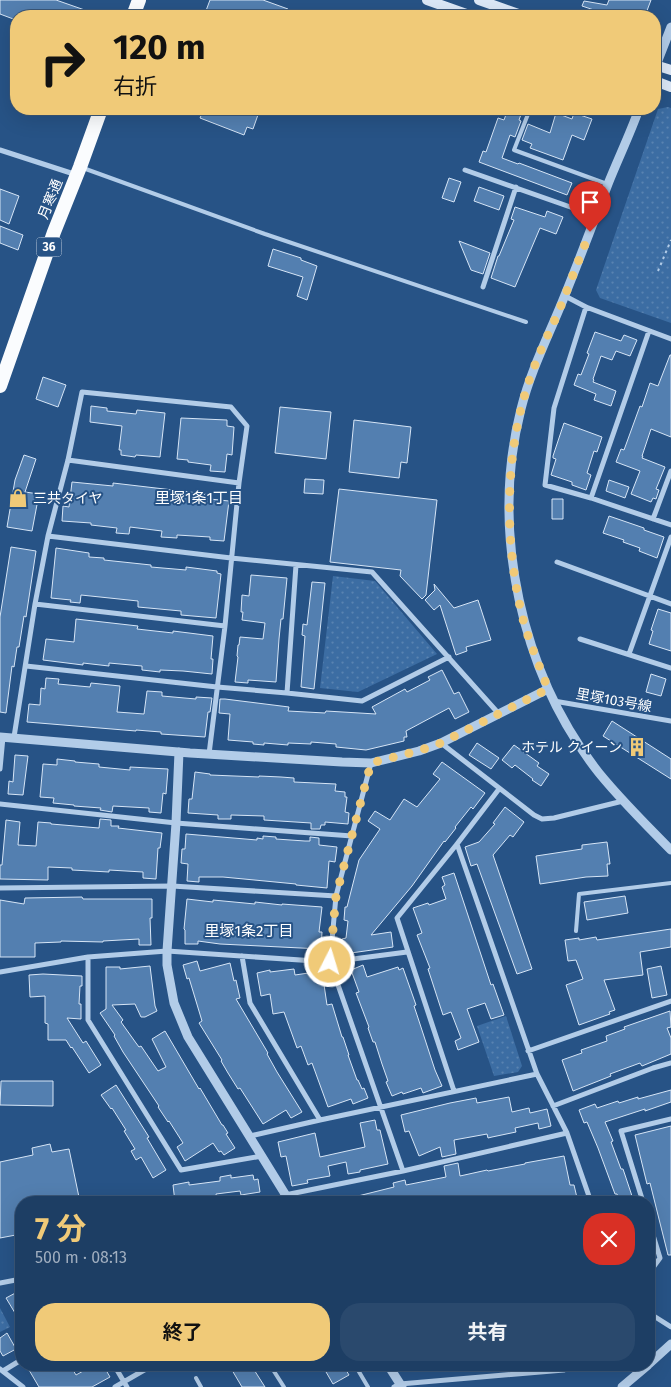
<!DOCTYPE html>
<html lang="ja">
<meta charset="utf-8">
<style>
:root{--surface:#1d3e64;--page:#2a496d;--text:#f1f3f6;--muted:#a0aebf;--line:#3b5778;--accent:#f0ca78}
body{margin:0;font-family:"Fira Sans","Noto Sans JP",sans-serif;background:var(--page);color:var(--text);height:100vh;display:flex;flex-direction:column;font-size:19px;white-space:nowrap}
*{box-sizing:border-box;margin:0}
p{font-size:16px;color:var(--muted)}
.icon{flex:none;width:28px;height:28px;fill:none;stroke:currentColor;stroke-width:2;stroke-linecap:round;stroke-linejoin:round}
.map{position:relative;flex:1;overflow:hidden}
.drawer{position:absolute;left:15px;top:1196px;width:640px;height:175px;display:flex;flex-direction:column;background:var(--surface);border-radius:20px;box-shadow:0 5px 20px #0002,0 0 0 1px var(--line)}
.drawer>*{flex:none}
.top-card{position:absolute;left:10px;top:10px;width:651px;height:105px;border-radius:20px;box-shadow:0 5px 20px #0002,0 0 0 1px var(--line);background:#f0ca78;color:#111;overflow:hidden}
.pin{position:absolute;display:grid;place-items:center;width:42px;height:42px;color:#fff;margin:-51px -21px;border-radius:50% 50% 50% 0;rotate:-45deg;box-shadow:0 0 5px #0007}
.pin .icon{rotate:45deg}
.me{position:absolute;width:55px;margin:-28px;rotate:5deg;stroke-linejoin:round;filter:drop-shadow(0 0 4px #0008)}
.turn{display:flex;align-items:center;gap:18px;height:105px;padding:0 20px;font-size:22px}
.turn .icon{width:65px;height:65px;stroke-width:2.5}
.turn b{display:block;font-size:35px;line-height:42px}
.round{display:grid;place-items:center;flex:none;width:52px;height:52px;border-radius:20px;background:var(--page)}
.headline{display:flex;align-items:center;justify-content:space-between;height:85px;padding:0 20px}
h1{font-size:30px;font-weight:700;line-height:38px;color:var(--accent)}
.cta{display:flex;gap:10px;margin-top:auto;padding:10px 20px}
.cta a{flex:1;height:58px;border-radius:20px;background:var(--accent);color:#111;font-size:20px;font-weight:700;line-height:58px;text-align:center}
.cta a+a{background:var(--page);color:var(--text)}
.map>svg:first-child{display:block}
.grass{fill:url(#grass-dots)}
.building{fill:#537fb0;stroke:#d6e5f6}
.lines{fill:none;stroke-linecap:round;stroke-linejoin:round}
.path{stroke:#b2cce8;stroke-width:2;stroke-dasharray:2.5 4;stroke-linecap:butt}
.service{stroke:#b2cce8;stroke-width:4}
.minor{stroke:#b2cce8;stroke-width:5}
.tertiary{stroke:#b2cce8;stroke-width:9}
.secondary{stroke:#dce8f7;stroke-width:10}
.trunk{stroke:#fafcfe;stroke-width:14}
.route{stroke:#f0ca78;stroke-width:9;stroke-dasharray:0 16.2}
.labels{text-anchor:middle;stroke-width:4;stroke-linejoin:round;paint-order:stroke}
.shield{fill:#275386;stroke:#becbdb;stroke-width:1}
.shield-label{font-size:12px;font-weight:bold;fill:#fff}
.street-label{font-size:14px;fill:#fff;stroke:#275386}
.poi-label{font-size:14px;fill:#fff;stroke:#275386;text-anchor:start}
.neighbourhood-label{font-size:15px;fill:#fff;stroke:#275386}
</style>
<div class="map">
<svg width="671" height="1387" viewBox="0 0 671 1387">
<defs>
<pattern id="grass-dots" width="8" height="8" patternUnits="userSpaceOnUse" patternTransform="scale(1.25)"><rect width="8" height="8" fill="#3c6da3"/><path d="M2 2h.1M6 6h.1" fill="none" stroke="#5983b1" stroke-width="1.8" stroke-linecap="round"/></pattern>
</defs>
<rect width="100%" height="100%" fill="#275386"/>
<!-- grass -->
<path class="grass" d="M668,107l3,1v215l-71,-25 -4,-8 62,-181z
M333,576l42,5 62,73 -79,38 -38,-4z
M506,1016l16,50 -4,6 -24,4 -17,-50z
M0,1308l10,19 -10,5z"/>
<!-- building -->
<path class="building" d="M0,0h56l43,15 -1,1h-82v4l-16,-6z
M210,0h53l25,9 -3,7h-81z
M609,0h42l-6,16h-33l-30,-10 2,-5 23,4z
M204,109h56l-7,20 -6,-2 -3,8 -44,-17z
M508,109h15l-4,11 2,1 -6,16 -5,-2 -8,23 16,6 1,-1 53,20 -5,12 -88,-33 4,-11 3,1 12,-34 6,2z
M556,113l16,6 2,-6 18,6 -8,21 -12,-5 -9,25 -33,-12 2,-4 -10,-4 6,-16 22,9z
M449,178l12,4 -7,20 -12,-4z
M479,187l25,9 -5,14 -25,-9z
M0,189l19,7 -10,28 -9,-4z
M515,207l30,10 2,-6 16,6 -7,17 -16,-6 -25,59 -24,-9 7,-22h1l15,-36 -3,-1z
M0,226l23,9 -5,15 -18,-7z
M459,241l31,12 -7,21 -12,-4z
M273,249l28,9v2l16,6 -10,34 -10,-4 6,-19 -35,-11z
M595,332l26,9 3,-6 13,5 -7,16 -14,-5 -4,9 -11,-4 -8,23 1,1 -1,2 23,9 -5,15 -17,-6 2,-6 -22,-9 4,-11 3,1 8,-21 -2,-1z
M670,355h1v82l-20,-8 -9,27h1l-1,2 23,9 -9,22 3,1 -3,9 -3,-1 -2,4 -20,-8 9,-23 -24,-9 5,-13 3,1 16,-44 2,1 8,-24 8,3z
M43,377l23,8 -8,22 -22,-8z
M91,406l16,2v3l29,3 1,-4 28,3 -5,44 -24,-2 -1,2 -14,-2v-5h-2l3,-24 -32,-4z
M280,407l51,5 -5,47 -51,-6z
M181,418l46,2v6l7,1 -2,28 -5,-1 -2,18 -15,-1 1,-6 -23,-3v-2l-11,-1z
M354,420l57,7 -4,36 -6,-1 -2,16 -50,-6z
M564,423l38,14 -5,15 -3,-1 -7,22 4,2 -5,15 -14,-5v-3l-21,-7 5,-16 -3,-1v-2z
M24,455l12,4 -11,33 14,2 -7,37 -25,-4 8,-47z
M305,479l19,1 -1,14 -19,-1z
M609,480l20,7 -4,11 -19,-7z
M72,482l41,4v-3l77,9 20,3v4l19,2 -5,40 -14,-1v-3l-33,-2v3l-16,-1 1,-6 -32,-4 -1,7 -13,-1 1,-5 -26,-3v-2l-29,-2 1,-15 6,1z
M339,489l98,11 -11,95 -4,4 -22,-23 1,-6 -71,-8z
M552,499h11v20h-11z
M609,516l35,12v2l20,7 -7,21 -18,-7 1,-3 -17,-6 1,-2 -21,-7z
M11,547l25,4 -10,66 -2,-1 -5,31h-2l-3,20 -2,-1 -6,47 -6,-1v-95z
M56,548l33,5v4l15,1v2l47,5v2l35,3v-3l31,4v2l4,1 -5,44 -35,-3v-4l-43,-4v-6l-57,-6 -1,8 -10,-1 1,-2 -20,-2z
M251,575l36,3 -4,41h-2l-2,20 -3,43 -28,-2v3l-13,-1 3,-25 -1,-1 1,-11h1l1,-8 23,2 2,-16 -23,-3 1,-8h-2l1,-17 7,1z
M312,582l13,1 -11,106 -13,-2 4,-51 -3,-1 1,-11 4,1z
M434,584l20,24 24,-8 13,40 -25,7 1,4 -11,4 -16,-50 -6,5 -9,-10 10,-10z
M658,609l13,4v38l-22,-7 4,-13 -2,-1z
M76,619l62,7 -1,3 36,4v-2l40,5 -2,23h2l-1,15 -29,-3 -23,-1v2l-18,-2v-4l-33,-3v3l-26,-3v2l-40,-5 3,-21 28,3z
M442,670l12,24 5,-2 10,20 -14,7 -6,-11 -43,23 1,6h-3v4l-38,9 -30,-3v-3l-25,-2v2l-23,-1v2l-24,-2v2l-11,-1v-2l-25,-2 2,-26 -11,-1 1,-14h5l64,8 -1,4 37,2 1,-2 50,3 -4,-7 33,-18 2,3 23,-12 -2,-3z
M651,674l15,5 -5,17 -15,-4z
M46,678l13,1 -1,5 32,3 1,-4 29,3 -3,26 27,2 3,-23 15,1v4l34,3v-2l16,1 -2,14h-2l-3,25 -44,-3v-2l-25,-2v1l-109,-9 2,-18 11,1 1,-17 4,1z
M612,721l59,38v20l-68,-43z
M477,743l22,15 -8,11 -22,-14z
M514,745l25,18 -2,3 12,8 -8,12 -9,-6 1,-1 -18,-14 -3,3 -10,-8z
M15,755l13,1 -5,39 -15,-1 1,-13 4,1z
M57,759l18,2v1l24,2v3l31,3v-3l38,2 -2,25 -3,-1 -2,20 -12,-1v-4l-36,-2 -1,6 -12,-2 1,-2 -27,-2v-1l-21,-2 1,-5 -14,-1 3,-33 14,1z
M442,762l43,31 -12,16 -2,-2 -16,20 1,1 -11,14 -1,-1 -32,45 -41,49 20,-3 2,15 -49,7 -2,-15 4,-1 2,-17 -4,-1 1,-13h2l12,-47 21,-31 -12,-8 7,-10 15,9 14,-21 13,8 23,-28 -7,-5z
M195,772l15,2v1l49,2v-1l22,1 13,1v4l42,2 -1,7 10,1v5h2l-2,15 4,1 -1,11 -23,-2v3h-4l-1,4h-9v-6l-47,-3v-4l-33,-1v4h-13v-4l-30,-2 1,-14h3z
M505,807l19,15 -11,15 -3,-2 -17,20 39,114 -15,5 -40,-110 -6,2 -6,-19 14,-5 16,-18 -2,-1z
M100,819l11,1v6h8l-1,2 44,5 -2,15h-2l-2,31 -13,-1v-6l-34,-2v2l-37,-2v-2l-24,-1v13l-48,-1v-14h2l4,-45 14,2 -2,23 18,1 2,-24 13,1v1l48,4z
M186,834l71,6v-2l6,1v-3l13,1v2l29,2h5v-4l9,1v7l18,2 -2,15 -6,-1 -2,27 -31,-3v-1l-73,-7h-24v5l-12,-1 1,-17 -7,-1 1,-14h3z
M607,842l3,22h-3l1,12 -22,1 -46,7 -4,-28 46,-7v-4z
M454,873l37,112 2,-1 11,31 -13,4 -6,-16 -18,6 12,33 -21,8 -3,-9 6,-3 -10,-26 -8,3 -15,-46 2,-1 -13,-33 5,-2 -9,-25 15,-5 1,2 17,-6 -4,-12 3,-2 -3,-8z
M625,896l3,17 -41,7 -3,-18z
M82,897l1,2h69v19h-2l1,27h-12v-6l-36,2v1l-42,-1v1l-26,1v14h-35v-57l24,4 1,-6z
M187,899l26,3v-2l42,4v-2l27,3v-1l40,3 -3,25h3l-1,17 -101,-5 -22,-3v3h-13v-14l-1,-1z
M671,929v18l-31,5 3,23 -39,5 11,30 -6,2 1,2 -31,11 -13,-40 17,-6 -7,-19 -8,1 -3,-21 14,-2v2l17,-3 1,3z
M197,961l3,10 30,-8 4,18 2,-1 4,18 -4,1 32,54 -1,1 10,18 25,40 -11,6 -5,-8 -23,14 -23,-36 -2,1 -10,-16 -7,-12 1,-1 -23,-37 3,-2 -13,-43 -2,1 -4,-14z
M363,965l4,12 31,-10 1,3 4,-2 13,37 -2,1 4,12 17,52 7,16 -19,7 -2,-5 -18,6 -1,-2 -10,4 -6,-14 2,-1 -6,-17 -7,-22h-2l-5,-14 1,-1 -13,-34 3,-1 -8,-22z
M150,966l5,40 2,5 -12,6h-4l-6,-13 -23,1 11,15 -2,2 15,21 3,4 2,-1 17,25 8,-4 -14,-28 13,-8 34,58 1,-1 22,37h1l5,8 -2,1 9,14 -11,7 -3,-4 -2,1 -6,-9 -28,18 -8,-14 6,-4 -14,-22 -1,1 -10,-15 1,-1 -36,-54 -9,-16 1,-1 -15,-22 6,-4v-42h14v2z
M661,966l6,29 -15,3 -5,-29z
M294,969l1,6 27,-4 5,34 5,-1 10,33h1l6,18h-1l9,25h1l4,9 2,-1 4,10 -15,6 -2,-5 -23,8 -16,-44 -4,2 -7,-19 -4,2 -13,-36 -11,2 -3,-20 -9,2 -4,-23 13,-3v2z
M43,974l39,2v10h-2l-1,18h2v15l-14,-1 16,25 3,-2 15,24 -12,8 -17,-26 -1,1 -5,-8h-18v-16l-3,-1v-27l-15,1 -1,-22z
M670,1011l1,16 -4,1 4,10v16l-29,12 -2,-3 -30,11 1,2 -38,15 -11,-31 20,-7 -1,-3 26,-9 -1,-5 19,-7 -1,-2z
M1,1081h52v25l-53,-1z
M116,1085l33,52 -2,1 19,32 -13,8 -12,-21 -5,3 -5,-9 4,-2 -11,-18 2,-1 -14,-22 -1,1 -10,-14z
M671,1090v12l-26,9v-2l-40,13 8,19 -2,1 10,27h2l11,33h-14l-3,-8h-2l-17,-46 -11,-26 -3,1 -5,-13 16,-6 2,4 21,-7 1,2 19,-6v2z
M509,1097l3,15 17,-4 1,5 17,-4 4,17 -12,3 -1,-6 -23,5 1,4 -24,5 -4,1 -1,-4 -33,6 2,14 -14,3 -2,-10 -21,9 -10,-25 -4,1 -4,-17 49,-12 26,-5 1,5z
M375,1120l2,10h3l8,34 -28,6v2l-12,2 -2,-12 -18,4 2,10 -23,4 1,3 -16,3 -6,-30 -5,1 -3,-15 37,-9 5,24 45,-10 -5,-24z
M671,1126v129h-3l-18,-72 -3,1 -12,-49z
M50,1144l2,8 17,-3 11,53h-59v32l-21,4v-76l33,-7 -1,-7z
M564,1156l6,29h4l4,17h-158l-1,-3 -13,3h-59l-1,-3 48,-12 -1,-4 12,-3 1,5 40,-8 -2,-11 14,-3 2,13 27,-6 1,1 37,-7v-1z
M231,1175v3l22,-3 1,5 4,-1 2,13 -19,3 -1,-4 -24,3 1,8h-42l-2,-17 16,-3v3l31,-4v-4z
M21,1290v33l-15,-25z
M7,1333l9,16 -13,7 -3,-5v-13z
M37,1365h33l6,10 18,-10h9l7,12 -18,10h-53l-10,-17z
M229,1365h22l14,22h-23z
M322,1365h21l6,10 -16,9z"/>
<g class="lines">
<!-- path -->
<path class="path" d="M658,271l13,-31"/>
<!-- service -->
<path class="service" d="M530,109l-16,41 93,34
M83,168l182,66 261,88
M576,931l3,-37 92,-11
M270,1365l14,22
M355,1365l13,22
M196,1378l5,9"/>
<!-- minor -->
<path class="minor" d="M0,150l77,25
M465,170l131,46
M483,287l33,-100
M565,296l21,11 85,32
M586,307l-32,101 -9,77 46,13 80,27
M68,460l171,23
M591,498l58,-167
M653,519l18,-48
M48,536l183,22 141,14 127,142
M557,562l114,42
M35,604l190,22
M580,639l91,29
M629,654l42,-117
M26,666l191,21 70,6 75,8 87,-44
M287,693l9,-128
M554,701l117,20
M14,737l21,-133 13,-68 20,-76 14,-68 149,15 16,19 -8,57 -14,143 -16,128
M441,743l93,72 8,4 12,-1 69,-17
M371,763l-35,133 -6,66 73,209
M0,769l3,-32
M0,804l176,19 176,13
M457,844l80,230 30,59 24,69
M0,888l172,-2 164,10
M242,956l8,47 70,117
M88,957v63l93,150 81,-14
M0,972l88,-15 79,-6 163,11 77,-10
M528,1051l143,-50
M454,1091l-57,-173 60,-74 42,-55
M553,1106l100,-38 18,-5
M250,1136l70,-16 217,-46
M272,1202l13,-7 118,-24 164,-38
M643,1202l-22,-71 50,-12
M649,1222l11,36 -11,15
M0,1283l21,-4
M649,1313l22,14
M114,1365l13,22
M0,1369l23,18
M3,1371l18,-11
M115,1387l38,-22
M394,1387l6,-3 164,-14 10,-5"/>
<!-- tertiary -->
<path class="tertiary" d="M655,68l16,-41
M639,109c-9,25 -21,50 -31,75 -14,37 -28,74 -43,111 -15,38 -34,74 -44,114 -31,122 0,265 78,364 22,27 47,52 72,77
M0,737l190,16 152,9 29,1 48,-12 22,-8 107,-54
M179,752l-3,71 -9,128v14l7,38 14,34 102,165
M649,1364l22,-20
M388,1365l14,22
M622,1387l26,-22"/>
<!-- secondary -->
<path class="secondary" d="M427,0l45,16
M479,0l45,16
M655,65l16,5
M655,81l16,6"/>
<!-- trunk -->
<path class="trunk" d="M133,16l6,-16
M0,386l54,-154 26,-65 21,-58"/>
</g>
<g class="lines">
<!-- route -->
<path class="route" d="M330,962l6,-66 35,-133 47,-12 23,-8 107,-54c-9,-25 -21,-51 -27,-78 -16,-71 -16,-148 4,-217 8,-28 21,-55 33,-81 11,-27 21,-54 32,-81"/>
</g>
<!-- icons -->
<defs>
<g id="shop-bare" transform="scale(1.5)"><path d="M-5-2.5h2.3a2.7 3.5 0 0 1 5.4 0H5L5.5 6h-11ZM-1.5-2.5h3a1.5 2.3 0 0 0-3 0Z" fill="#f0ca78" stroke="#275386" stroke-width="2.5" paint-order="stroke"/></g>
<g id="building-bare" transform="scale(1.5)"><path d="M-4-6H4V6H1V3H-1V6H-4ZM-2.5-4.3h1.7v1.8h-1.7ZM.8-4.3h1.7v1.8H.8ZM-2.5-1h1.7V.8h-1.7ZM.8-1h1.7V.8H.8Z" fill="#f0ca78" stroke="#275386" stroke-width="2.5" paint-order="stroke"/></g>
</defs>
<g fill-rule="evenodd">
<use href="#shop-bare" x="18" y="498"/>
<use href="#building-bare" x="637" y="747"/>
</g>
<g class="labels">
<!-- shield labels -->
<rect class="shield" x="36.5" y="237.5" width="25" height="19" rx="4"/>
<g class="shield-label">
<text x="49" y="251">36</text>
</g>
<!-- street labels -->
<g class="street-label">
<text transform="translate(50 199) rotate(-68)" y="5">月寒通</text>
<text transform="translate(614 700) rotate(10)" y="5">里塚103号線</text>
</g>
<!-- poi labels -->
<g class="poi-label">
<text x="33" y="503">三共タイヤ</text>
<text x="622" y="752" text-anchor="end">ホテル クイーン</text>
</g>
<!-- neighbourhood labels -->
<g class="neighbourhood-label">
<text x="199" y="503">里塚1条1丁目</text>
<text x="249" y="936">里塚1条2丁目</text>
</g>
</g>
</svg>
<div class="pin" style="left:590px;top:232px;background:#d93025"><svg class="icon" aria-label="arrive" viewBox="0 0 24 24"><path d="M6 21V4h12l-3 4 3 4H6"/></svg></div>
<svg class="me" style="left:330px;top:962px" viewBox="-20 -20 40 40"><circle r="17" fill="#f0ca78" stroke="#fff" stroke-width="3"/><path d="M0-11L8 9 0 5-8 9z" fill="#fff"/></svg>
<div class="top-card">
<div class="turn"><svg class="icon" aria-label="right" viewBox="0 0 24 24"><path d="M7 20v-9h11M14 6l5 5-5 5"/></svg><div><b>120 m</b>右折</div></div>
</div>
<section class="drawer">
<div class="headline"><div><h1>7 分</h1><p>500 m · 08:13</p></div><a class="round" style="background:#d93025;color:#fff"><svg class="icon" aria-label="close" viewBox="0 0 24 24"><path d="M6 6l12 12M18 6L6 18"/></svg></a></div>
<div class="cta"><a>終了</a><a>共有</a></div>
</section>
</div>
